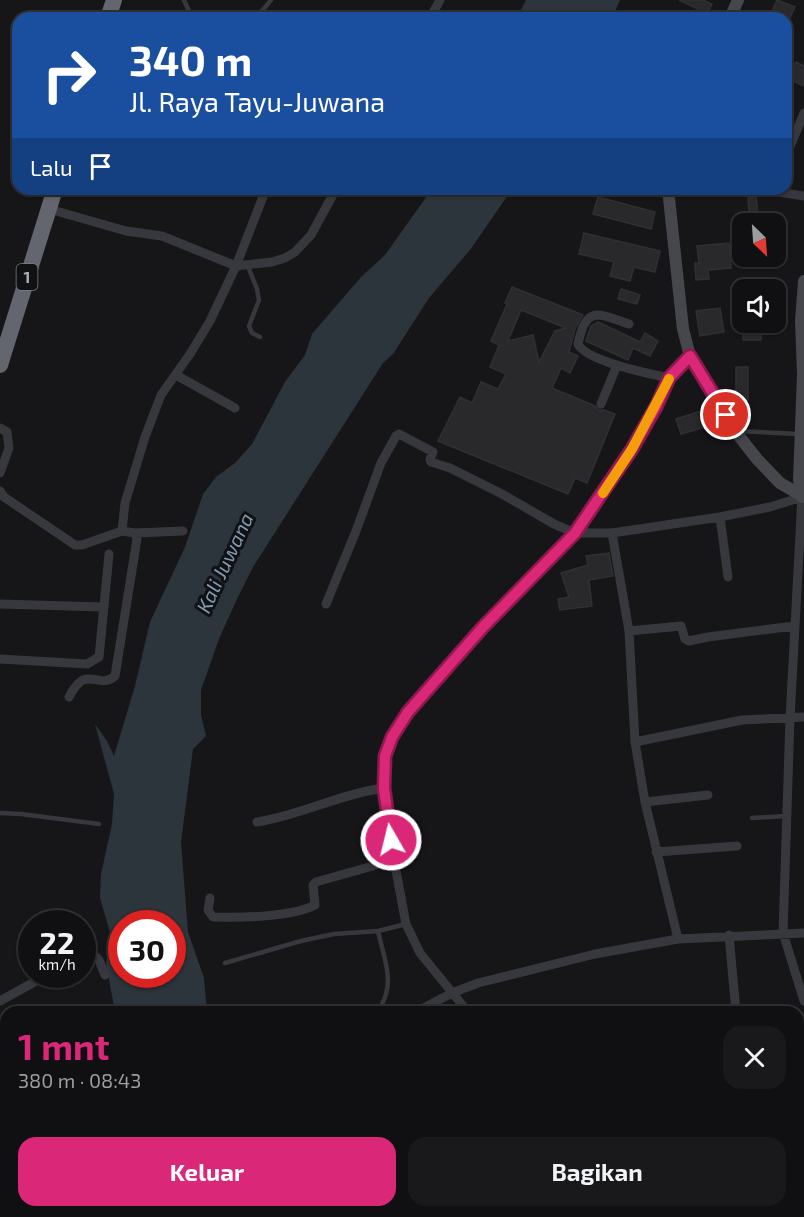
<!DOCTYPE html>
<html lang="id">
<meta charset="utf-8">
<style>
:root{--surface:#101012;--page:#19191b;--text:#f1f3f6;--muted:#9c9d9f;--line:#303032;--accent:#db2777}
body{margin:0;font-family:"Exo 2",sans-serif;background:var(--page);color:var(--text);height:100vh;display:flex;flex-direction:column;font-size:22px;white-space:nowrap}
*{box-sizing:border-box;margin:0}
p{font-size:20px;color:var(--muted)}
.icon{flex:none;width:33px;height:33px;fill:none;stroke:currentColor;stroke-width:2;stroke-linecap:round;stroke-linejoin:round}
.map{position:relative;flex:1;overflow:hidden}
.sheet{position:absolute;left:0px;top:1006px;width:804px;height:212px;display:flex;flex-direction:column;background:var(--surface);border-radius:18px 18px 0 0;box-shadow:0 2px 4px #0004,0 0 0 2px var(--line)}
.sheet>*{flex:none}
.top-card{position:absolute;left:12px;top:12px;width:780px;height:183px;border-radius:18px;box-shadow:0 2px 4px #0004,0 0 0 2px var(--line);background:#1a4fa0;color:#fff;overflow:hidden}
.needle{width:39px;rotate:155deg}
.buttons{position:absolute;left:732px;top:213px;display:grid;gap:12px}
.buttons a{display:grid;place-items:center;width:54px;height:54px;border-radius:12px;background:var(--surface);box-shadow:0 2px 4px #0004,0 0 0 2px var(--line);font-size:30px}
.speed{position:absolute;left:18px;top:910px;display:flex;gap:12px;font-size:30px;font-weight:700;text-align:center}
.speed>*{display:grid;place-content:center;width:78px;height:78px;border-radius:50%;background:var(--surface);box-shadow:0 2px 4px #0004,0 0 0 2px var(--line);line-height:1}
.speed small{font-size:15px;font-weight:400}
.speed .limit{border:9px solid #d22;background:#fff;color:#111}
.pin{position:absolute;display:grid;place-items:center;width:51px;height:51px;color:#fff;margin:-26px;border:3px solid #fff;border-radius:50%;box-shadow:0 2px 6px #0007}
.me{position:absolute;width:66px;margin:-33px;rotate:352deg;stroke-linejoin:round;filter:drop-shadow(0 0 4px #0008)}
.turn{display:flex;align-items:center;gap:21px;height:126px;padding:0 18px;font-size:27px}
.turn .icon{width:78px;height:78px;stroke-width:2.5}
.turn b{display:block;font-size:42px;line-height:51px}
.then{display:flex;align-items:center;height:57px;padding:0 18px;background:#0003;gap:12px;font-size:22px}
.round{display:grid;place-items:center;flex:none;width:63px;height:63px;border-radius:18px;background:var(--page)}
.headline{display:flex;align-items:center;justify-content:space-between;height:102px;padding:0 18px}
h1{font-size:36px;font-weight:700;line-height:45px;color:var(--accent)}
.primary-button{display:flex;gap:12px;margin-top:auto;padding:12px 18px}
.primary-button a{flex:1;height:69px;border-radius:18px;background:var(--accent);color:#fff;font-size:24px;font-weight:700;line-height:69px;text-align:center}
.primary-button a+a{background:var(--page);color:var(--text)}
.map>svg:first-child{display:block}
.water{fill:#2c353c;fill-rule:evenodd}
.building{fill:#29292c;stroke:#303034;stroke-width:1.5;fill-rule:evenodd}
.lines{fill:none;stroke-linecap:round;stroke-linejoin:round}
.lane{stroke:#37383d;stroke-width:4.5}
.street{stroke:#37383d;stroke-width:9}
.secondary{stroke:#45474d;stroke-width:12}
.highway{stroke:#63666e;stroke-width:16}
.route-casing{stroke:#8e194d;stroke-width:15}
.route{stroke:#db2777;stroke-width:10}
.slow{stroke:#f59e0b;stroke-width:10}
.labels{text-anchor:middle;stroke-width:6;stroke-linejoin:round;paint-order:stroke}
.shield{fill:#111113;stroke:#7b7e86;stroke-width:1.5}
.shield-label{font-size:16px;font-weight:bold;fill:#a8adb8}
.water-label{font-size:20px;font-style:italic;fill:#7f9bb3;stroke:#111113}
</style>
<div class="map">
<svg width="804" height="1217" viewBox="0 0 804 1217">
<rect width="100%" height="100%" fill="#161618"/>
<!-- water -->
<path class="water" d="M526,0h94l-8,18h-95z
M432,189h80l-42,61 -41,48 -36,56 -10,9 -130,204 -16,32 -18,40 -18,51v25l5,21 -13,13 -12,93 7,90 16,46 3,34h-92l-9,-49 5,-27 -11,-38 1,-24 11,-50 2,-30 -19,-70 12,17 7,15 21,-70 15,-64 35,-75 18,-53 13,-17 19,-14 17,-19 33,-62 20,-27 7,-21 50,-58 23,-21zM122,924h50v51h-50z
M182,1212h120l8,5h-124z"/>
<!-- building -->
<path class="building" d="M679,0h24l9,4 -7,14h-11l4,-9z
M777,0l18,7 -5,11h-21z
M786,61l8,4 2,-3 8,4v20l-18,-8z
M598,197l57,15 -4,17 -58,-15z
M756,197l3,27h-9l-2,-26z
M584,233l76,18 -5,21 -21,-5 -4,14 -20,-5 4,-14 -35,-8z
M729,243l2,25 -23,2 1,9 -13,1 -1,-17h4l-2,-17z
M512,287l71,28 -8,14 -6,23 9,4 -8,17 -9,-5 -9,20 43,18 4,4h5l11,4 -28,69 -12,-5 -7,16 -130,-53 22,-44 12,6 9,-21 17,7 8,-15 -16,-7 9,-22 -8,-4 16,-37 -2,-1zM521,310l45,18 -11,3 -16,31 -6,-27 -25,6z
M621,289l19,6 -3,9 -19,-5z
M720,308l4,24 -24,4 -4,-25z
M598,322l42,20 5,-9 13,8 -8,15 -17,-8 -5,12 -42,-19 5,-15z
M743,322h19l-1,18h-18z
M736,367h12v33h-12z
M708,409l4,16 -31,9 -5,-15z
M609,553l4,23 -24,4 3,26 -32,4 -2,-11 11,-2 -8,-24 27,-8 -2,-9z"/>
<g class="lines">
<!-- lane -->
<path class="lane" d="M184,0l8,18
M256,18l15,-18
M247,264l10,25 2,11 -10,26 3,7 8,4
M738,431l60,3
M0,813l21,1 78,10
M752,818l34,-2
M378,931c5,24 17,50 4,73
M225,963l76,-22 33,-7 44,-3 28,-7
M0,1177l6,-3"/>
<!-- street -->
<path class="street" d="M430,18l10,-18
M786,181l3,-32 15,-36
M759,189l45,7
M49,209l77,22 36,5 74,30 36,-4 13,-4 10,-6 16,-17 25,-46
M629,324c-30,-10 -43,-20 -51,20 8,17 72,30 91,34
M176,375l59,33
M601,404l16,-39
M0,428l7,4 2,16 -9,25
M0,491l4,6 71,48h7l40,-14
M720,517l8,60
M135,533l48,-2
M612,533l17,98 6,111 10,60 63,-7
M0,604l103,3
M326,604l30,-73 25,-68 15,-27 3,-2 34,18 -3,7 1,3 19,6 52,26 52,30 21,9h37l108,-16 50,-10 32,-10 -12,221 -7,215 21,68
M629,631l52,-5 4,13 4,2 19,-4 86,-11
M0,659l87,5 12,-7 10,-103
M69,697c18,-35 28,-6 46,-21l22,-137 -2,-6 -13,-2 3,-28 20,-66 16,-42 29,-41 20,-33 26,-55 30,-77
M635,742l107,-22 62,-3
M645,802l33,137
M257,822c44,-7 83,-28 127,-34
M656,852l81,-6
M210,898l-2,12 5,7c27,1 79,0 102,-12l-2,-20 3,-3 78,-22
M729,935l7,77
M82,955l10,-2 7,7 6,15
M0,1001l47,-26
M416,1012l36,-19 26,-10 117,-29 83,-15 126,-6
M468,1012l-48,-59 -14,-29 -12,-64 -10,-72 1,-32 7,-19 16,-25 75,-85 92,-94 57,-84 25,-44 12,-27 21,-22
M0,1104l6,-3
M582,1212l2,5
M764,1212l1,5
M37,1217l11,-5
M535,1217l10,-5
M630,1217l11,-5"/>
<!-- secondary -->
<path class="secondary" d="M730,18l8,-18
M668,189l15,140 7,27 45,75 22,28 23,24 24,14
M802,497l-3,-17 4,-106 -2,-53 3,-40"/>
<!-- highway -->
<path class="highway" d="M108,18l6,-18
M0,365l55,-176"/>
</g>
<g class="lines">
<!-- route casing -->
<g class="route-casing">
<path id="route" d="M391,840l-7,-52 1,-32 7,-19 16,-25 75,-85 92,-94 57,-84 25,-44 12,-27 21,-22 36,59"/>
</g>
<!-- route -->
<use href="#route" class="route"/>
<!-- slow -->
<path class="slow" d="M603,493l29,-44 37,-70"/>
</g>
<g class="labels">
<!-- shield labels -->
<rect class="shield" x="16.5" y="264" width="21" height="26" rx="4.5"/>
<g class="shield-label">
<text x="27" y="283">1</text>
</g>
<!-- water labels -->
<g class="water-label">
<text transform="translate(225 563) rotate(-65)" y="7">Kali Juwana</text>
</g>
</g>
</svg>
<div class="buttons">
<a><svg class="needle" viewBox="-14 -14 28 28"><path d="M0-13l5 13h-10z" fill="#e53935"/><path d="M0 13l5-13h-10z" fill="#9c9d9f"/></svg></a>
<a><svg class="icon" aria-label="sound" viewBox="0 0 24 24"><path d="M4 9h4l5-4v14l-5-4H4zM17 9q2 3 0 6"/></svg></a>
</div>
<div class="speed"><div>22<small>km/h</small></div><div class="limit">30</div></div>
<div class="pin" style="left:726px;top:415px;background:#d93025"><svg class="icon" aria-label="arrive" viewBox="0 0 24 24"><path d="M6 21V4h12l-3 4 3 4H6"/></svg></div>
<svg class="me" style="left:391px;top:840px" viewBox="-20 -20 40 40"><circle r="17" fill="#db2777" stroke="#fff" stroke-width="3"/><path d="M0-11L8 9 0 5-8 9z" fill="#fff"/></svg>
<div class="top-card">
<div class="turn"><svg class="icon" aria-label="right" viewBox="0 0 24 24"><path d="M7 20v-9h11M14 6l5 5-5 5"/></svg><div><b>340 m</b>Jl. Raya Tayu-Juwana</div></div>
<div class="then">Lalu<svg class="icon" aria-label="arrive" viewBox="0 0 24 24"><path d="M6 21V4h12l-3 4 3 4H6"/></svg></div>
</div>
<section class="sheet">
<div class="headline"><div><h1>1 mnt</h1><p>380 m · 08:43</p></div><a class="round"><svg class="icon" aria-label="close" viewBox="0 0 24 24"><path d="M6 6l12 12M18 6L6 18"/></svg></a></div>
<div class="primary-button"><a>Keluar</a><a>Bagikan</a></div>
</section>
</div>
